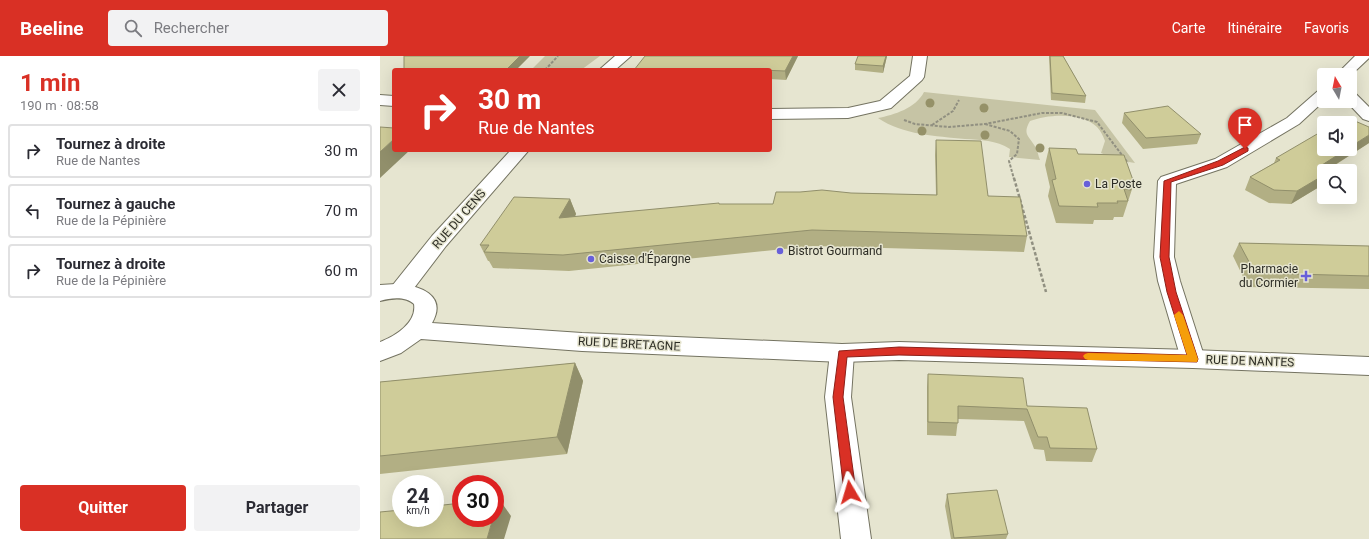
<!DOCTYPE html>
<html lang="fr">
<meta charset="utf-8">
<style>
:root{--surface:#fff;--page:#f2f2f3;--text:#2b2b33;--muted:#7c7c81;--line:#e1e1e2;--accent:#d93025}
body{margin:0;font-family:Roboto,sans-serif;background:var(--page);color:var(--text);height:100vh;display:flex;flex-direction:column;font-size:15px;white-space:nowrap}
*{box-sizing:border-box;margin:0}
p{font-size:13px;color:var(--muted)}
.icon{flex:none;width:22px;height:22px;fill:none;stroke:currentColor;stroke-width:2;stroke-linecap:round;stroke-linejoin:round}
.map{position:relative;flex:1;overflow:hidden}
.panel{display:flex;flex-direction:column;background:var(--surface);width:380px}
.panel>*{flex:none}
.hud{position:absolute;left:12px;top:12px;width:380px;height:84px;border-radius:4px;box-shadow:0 4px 16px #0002;background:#d93025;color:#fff;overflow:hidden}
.needle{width:26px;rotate:350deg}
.fabs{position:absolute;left:937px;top:12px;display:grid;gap:8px}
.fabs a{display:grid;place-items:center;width:40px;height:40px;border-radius:4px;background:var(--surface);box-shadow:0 4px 16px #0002;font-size:20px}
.speed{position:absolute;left:12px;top:419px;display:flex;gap:8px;font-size:20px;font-weight:700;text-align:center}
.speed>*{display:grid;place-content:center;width:52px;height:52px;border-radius:50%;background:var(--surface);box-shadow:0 4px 16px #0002;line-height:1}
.speed small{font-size:10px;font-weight:400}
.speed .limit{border:6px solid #d22;background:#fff;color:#111}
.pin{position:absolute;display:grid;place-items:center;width:34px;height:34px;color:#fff;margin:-41px -17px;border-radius:50% 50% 50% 0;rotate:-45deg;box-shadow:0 0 4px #0007}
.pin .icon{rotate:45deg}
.me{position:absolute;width:44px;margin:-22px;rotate:353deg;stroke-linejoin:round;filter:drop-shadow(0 0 3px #0008)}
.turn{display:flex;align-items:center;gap:14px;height:84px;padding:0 20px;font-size:18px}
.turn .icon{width:52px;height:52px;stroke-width:2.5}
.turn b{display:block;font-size:28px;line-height:34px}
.round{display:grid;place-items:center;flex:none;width:42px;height:42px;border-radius:4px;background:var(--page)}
.headline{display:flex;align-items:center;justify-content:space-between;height:68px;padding:0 20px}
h1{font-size:24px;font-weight:700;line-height:30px;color:var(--accent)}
.primary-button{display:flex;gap:8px;margin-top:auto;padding:8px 20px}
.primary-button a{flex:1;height:46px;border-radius:4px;background:var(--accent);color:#fff;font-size:16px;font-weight:700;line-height:46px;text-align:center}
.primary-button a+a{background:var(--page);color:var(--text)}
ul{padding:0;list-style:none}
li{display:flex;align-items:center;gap:12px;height:54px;margin:0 8px 6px;padding:0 12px;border:2px solid var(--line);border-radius:4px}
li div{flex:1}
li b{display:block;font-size:15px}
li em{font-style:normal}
header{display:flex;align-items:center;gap:24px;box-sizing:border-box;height:56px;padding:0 20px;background:var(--accent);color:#fff}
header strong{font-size:19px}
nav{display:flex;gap:22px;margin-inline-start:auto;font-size:14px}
.search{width:280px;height:36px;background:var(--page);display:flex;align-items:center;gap:10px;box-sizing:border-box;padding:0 14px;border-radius:4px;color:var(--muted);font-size:15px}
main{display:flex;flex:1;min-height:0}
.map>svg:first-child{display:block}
.green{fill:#c6c4a5}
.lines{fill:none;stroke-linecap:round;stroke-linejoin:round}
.minor-casing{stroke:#747361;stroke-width:2}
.secondary-casing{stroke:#747361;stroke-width:2}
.path-far1{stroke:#919081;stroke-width:2;stroke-dasharray:3 1.5;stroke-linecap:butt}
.path{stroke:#919081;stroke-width:2.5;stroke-dasharray:3.5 2;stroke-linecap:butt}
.minor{fill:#fff;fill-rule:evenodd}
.secondary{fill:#fff;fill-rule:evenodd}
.tree{fill:#959168}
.wall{fill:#b2af84}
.shaded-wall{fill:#918f6b}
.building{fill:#cfcc99;stroke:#918f6b}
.route{fill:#d93025;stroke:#8d1f18}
.slow{fill:#f59e0b}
.poi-dot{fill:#6860d9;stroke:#e6e5d0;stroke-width:1.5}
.labels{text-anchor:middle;stroke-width:3;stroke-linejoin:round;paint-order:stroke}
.poi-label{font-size:12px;fill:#2d2d25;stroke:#e6e5d0;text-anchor:start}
.street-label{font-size:12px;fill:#2d2d25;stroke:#e6e5d0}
</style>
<header>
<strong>Beeline</strong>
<div class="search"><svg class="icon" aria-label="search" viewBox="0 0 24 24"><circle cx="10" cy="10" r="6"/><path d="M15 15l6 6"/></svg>Rechercher</div>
<nav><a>Carte</a><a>Itinéraire</a><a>Favoris</a></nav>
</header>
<main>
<section class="panel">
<div class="headline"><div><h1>1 min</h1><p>190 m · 08:58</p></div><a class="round"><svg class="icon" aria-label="close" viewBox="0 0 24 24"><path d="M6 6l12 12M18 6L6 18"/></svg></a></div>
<ul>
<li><svg class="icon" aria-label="right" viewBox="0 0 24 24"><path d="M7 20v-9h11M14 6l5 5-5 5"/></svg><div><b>Tournez à droite</b><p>Rue de Nantes</p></div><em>30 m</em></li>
<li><svg class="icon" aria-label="left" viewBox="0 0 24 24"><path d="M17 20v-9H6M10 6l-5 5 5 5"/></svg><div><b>Tournez à gauche</b><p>Rue de la Pépinière</p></div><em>70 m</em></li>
<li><svg class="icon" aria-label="right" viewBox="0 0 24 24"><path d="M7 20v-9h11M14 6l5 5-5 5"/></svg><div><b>Tournez à droite</b><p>Rue de la Pépinière</p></div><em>60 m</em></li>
</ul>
<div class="primary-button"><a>Quitter</a><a>Partager</a></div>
</section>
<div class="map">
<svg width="989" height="483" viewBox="0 0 989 483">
<rect width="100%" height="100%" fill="#e6e5d0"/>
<!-- green -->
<path class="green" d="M165,0h55l-19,14h-50z
M544,36l171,18 40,53 -18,-3 -16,-7 4,-12c-2,-5 -4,-10 -8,-14 -15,-15 -49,-13 -67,-6 -8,14 -1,14 6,27 2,3 2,8 4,12l-31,-3 1,-8c-14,-9 -29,-9 -45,-10 -29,-3 -62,-4 -87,-21 16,-3 38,-10 46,-26z"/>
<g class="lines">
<!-- minor casing -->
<g class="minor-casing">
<path id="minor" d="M235,0h16l-16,14h-16z
M533,0h14l-3,21 -2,3 -31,28 -43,10 -78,1v-10l78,-1 32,-7 30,-25z
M975,0h14v2l-19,18v-1h-14z
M944,32v13l-25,23 -72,43 -51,17 -2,73 6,24 25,78 -4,6 -8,3 -8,-3 -4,-6 -23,-78 -4,-24 4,-76 3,-4 54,-18 72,-41 32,-28z
M970,35l5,2 14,14v14l-6,-2 -17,-18h4z
M0,39l14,1v10l-14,-1z
M131,94h18l-83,96 -38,50 -8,2 -8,-2 -3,-5 3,-5 40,-50z
M462,288l8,3 4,6 -3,44 20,142h-30l-16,-142 5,-44 4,-6z"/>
</g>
<!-- secondary casing -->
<g class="secondary-casing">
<path id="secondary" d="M16,228c23,1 52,11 36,39l150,10 260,11 57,-2 294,8 176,7v18l-176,-7 -294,-8 -57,2 -260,-11 -161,-12 -20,14 -21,8v-19c15,-6 37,-19 34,-38 -9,-8 -23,-6 -34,-3v-16z"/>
</g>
<!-- path-far1 -->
<path class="path-far1" d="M165,14l13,-14
M524,64l11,4 34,3 36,-3 57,-11h20l35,9 31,41
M605,68l25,7 9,8 -2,15 -8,7 5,18
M552,69l21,-14 6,-11"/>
<!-- path -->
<path class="path" d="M634,122l32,114"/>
<!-- minor -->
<use href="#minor" class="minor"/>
<!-- secondary -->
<use href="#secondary" class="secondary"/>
</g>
<!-- trees -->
<g class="tree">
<circle cx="550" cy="47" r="4.5"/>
<circle cx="604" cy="52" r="4.5"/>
<circle cx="542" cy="75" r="4.5"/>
<circle cx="605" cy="79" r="4.5"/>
<circle cx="660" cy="92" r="4.5"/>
</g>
<!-- wall -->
<path class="wall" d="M265,0h153l-12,24 -16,-1v-9z
M507,0l-4,17 -28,-3v-6z
M669,0h14l23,40 -1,7 -34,-3z
M744,57l77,21 -4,10 -54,5 -21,-26z
M556,84l52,56 39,40 -3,16 -211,-6 -244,25 -76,-3 -4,-7h-1l-8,-16 90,-46 6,15 -1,3 144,-13h54l78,-11 85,2 -1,-40z
M989,87l-40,26 -5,2v13l-33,20 -22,-1 -24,-13 5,-13 24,-14 2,-5z
M669,92l29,6 56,29 -11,34h-9l-1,3h-19l-1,4 -37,-1 -8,-27 2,-9 -5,-22z
M312,94h64l-1,1z
M859,187l130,3v43l-121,-2 -15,-31z
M195,307l8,18 -16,73 -187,20v-92z
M548,318l99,32 70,43 -5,13 -46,-1 -2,-11 -10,-1 -10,-28 -66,-2 -2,17 -29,-1v-48z
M567,438l61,40 -2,5h-55l-6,-33z"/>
<!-- shaded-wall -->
<path class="shaded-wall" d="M140,0h10l-14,14h-10z
M413,0h5l-12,24 -1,-9z
M506,0h1l-4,17v-7z
M989,79v8l-44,28 -3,-6 25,-16h3v-2z
M14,83v11h16l-30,28v-26z
M944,119v9l-33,20 6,-13z
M190,143l6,15 -11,20 -6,-16z
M195,307l8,18 -16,73 -10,-17z
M119,443l12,17 -7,23h-17l6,-21h2v-6z"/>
<!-- building -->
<path class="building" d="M24,0h116l-14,14h-102z
M265,0h148l-8,15 -24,-1h-127z
M478,0h28l-3,10 -28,-2z
M670,0h13l23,40 -34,-3z
M788,50l33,28 -55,4 -22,-25z
M968,62l21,9v8l-19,12v-24h-13l2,-2 2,1z
M0,71l14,1v11l-14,13z
M944,74v19h23l-25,16 10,5 -1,1h-7v4l-27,16 -23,-1 -24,-13 30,-17 -4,-2z
M556,84l45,1 7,55 32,1 7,39 -215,-6 -249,25 -79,-3 5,-7h-9l34,-48 56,2 -11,19 160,-15v1h54l3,-12h24l22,-2 29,3 86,2z
M669,92l27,1 2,5 46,1 10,28h-6l3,7 -7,-1 4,12h-11l1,2h-21l1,4 -39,-1 -7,-26 4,-1z
M859,187l130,3v30l-114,-3z
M195,307l-18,74 -177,19v-74z
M548,318l95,4 4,28 60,2 10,41 -47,-1 -3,-11h-9l-11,-28 -69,-3v17l-30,-1z
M617,434l11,44 -54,4 -7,-44z
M119,443l-4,13v-12z
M81,447v15h32l-6,21h-107v-27l21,-2v8h34v-12z"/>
<!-- route -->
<path class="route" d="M865,91l3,1v3l-25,14 -52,17 -2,75 7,35 22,67 -1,3 -298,-7 -52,2 -4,40 13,95 -2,3 -4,2 -4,-2 -2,-3 -11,-95 6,-46 60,-4 288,8 -20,-63 -7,-35 4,-76 54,-20z"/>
<!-- slow -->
<path class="slow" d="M799,255l4,4 15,44 -1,3 -109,-2 -3,-1 -2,-3 2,-2 3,-1 99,2 -13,-40z"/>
<!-- markers -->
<g class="poi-dot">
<circle cx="707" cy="128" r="4"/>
<circle cx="400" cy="195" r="4"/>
<circle cx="211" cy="203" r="4"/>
<path d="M924 214h4v4h4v4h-4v4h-4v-4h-4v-4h4z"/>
</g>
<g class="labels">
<!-- poi labels -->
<g class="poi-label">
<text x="715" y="132">La Poste</text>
<text x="408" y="199">Bistrot Gourmand</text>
<text x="219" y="207">Caisse d'Épargne</text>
<text x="918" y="217" text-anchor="end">Pharmacie<tspan x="918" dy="14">du Cormier</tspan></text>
</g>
<!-- street labels -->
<g class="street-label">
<text transform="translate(79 163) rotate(-49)" y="4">RUE DU CENS</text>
<text transform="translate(249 288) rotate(3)" y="4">RUE DE BRETAGNE</text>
<text transform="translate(870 305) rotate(2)" y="4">RUE DE NANTES</text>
</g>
</g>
</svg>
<div class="fabs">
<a><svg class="needle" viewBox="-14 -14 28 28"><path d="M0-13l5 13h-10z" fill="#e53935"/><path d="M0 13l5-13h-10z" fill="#7c7c81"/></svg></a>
<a><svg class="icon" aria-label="sound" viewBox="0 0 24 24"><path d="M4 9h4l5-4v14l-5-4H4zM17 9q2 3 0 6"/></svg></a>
<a><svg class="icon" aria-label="search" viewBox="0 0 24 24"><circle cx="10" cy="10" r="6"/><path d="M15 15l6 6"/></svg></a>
</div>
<div class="speed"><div>24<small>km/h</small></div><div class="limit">30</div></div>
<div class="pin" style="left:865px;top:93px;background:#d93025"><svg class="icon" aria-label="arrive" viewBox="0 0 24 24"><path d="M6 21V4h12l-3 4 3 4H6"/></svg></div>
<svg class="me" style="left:470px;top:436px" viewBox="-20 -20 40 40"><path d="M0-17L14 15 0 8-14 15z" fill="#d93025" stroke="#fff" stroke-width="4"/></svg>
<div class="hud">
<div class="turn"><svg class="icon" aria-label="right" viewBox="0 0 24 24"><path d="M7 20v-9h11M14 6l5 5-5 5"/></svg><div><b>30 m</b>Rue de Nantes</div></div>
</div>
</div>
</main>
